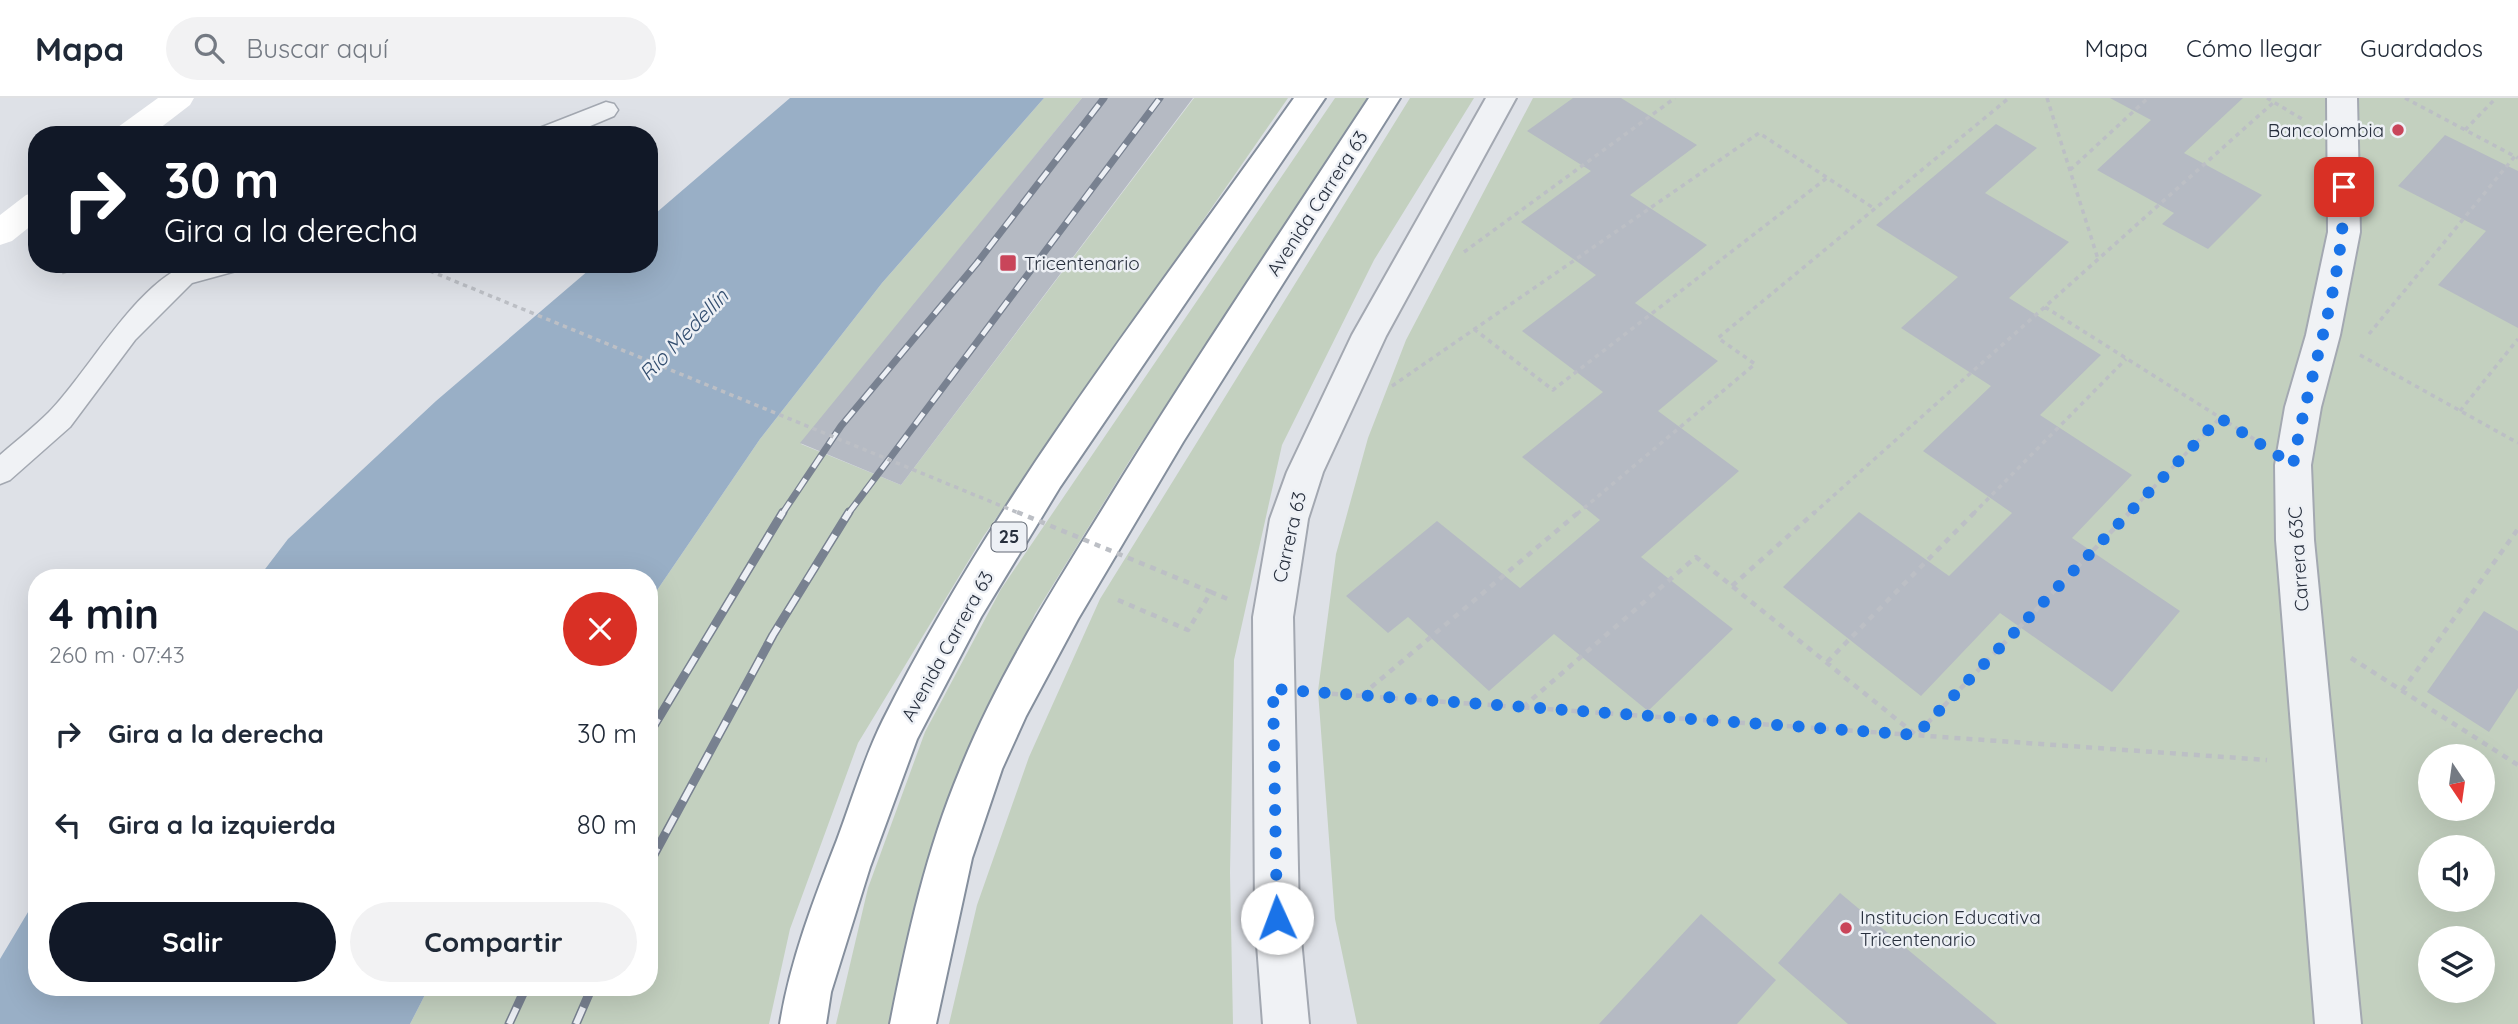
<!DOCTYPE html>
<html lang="es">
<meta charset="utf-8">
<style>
:root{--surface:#fff;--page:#f2f2f3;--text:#1f2937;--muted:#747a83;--line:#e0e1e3;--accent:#111827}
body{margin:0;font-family:Quicksand,sans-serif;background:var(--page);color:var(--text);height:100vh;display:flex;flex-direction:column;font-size:26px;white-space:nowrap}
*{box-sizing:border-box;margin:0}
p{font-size:23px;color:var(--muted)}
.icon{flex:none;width:38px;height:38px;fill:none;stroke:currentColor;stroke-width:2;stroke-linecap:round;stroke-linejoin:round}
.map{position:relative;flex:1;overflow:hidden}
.details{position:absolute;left:28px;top:471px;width:630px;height:427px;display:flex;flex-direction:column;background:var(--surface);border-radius:28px;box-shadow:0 7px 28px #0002}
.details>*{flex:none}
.guide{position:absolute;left:28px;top:28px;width:630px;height:147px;border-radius:28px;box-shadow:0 7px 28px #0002;background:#111827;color:#fff;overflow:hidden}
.needle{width:46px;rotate:167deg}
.fabs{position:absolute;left:2418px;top:646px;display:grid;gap:14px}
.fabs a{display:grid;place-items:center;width:77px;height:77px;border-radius:50%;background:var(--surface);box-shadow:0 7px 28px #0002;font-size:35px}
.pin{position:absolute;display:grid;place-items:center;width:60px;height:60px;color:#fff;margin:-30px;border-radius:14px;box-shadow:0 4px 10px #0006}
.me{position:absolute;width:77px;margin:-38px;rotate:358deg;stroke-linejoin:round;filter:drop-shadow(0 0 5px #0008)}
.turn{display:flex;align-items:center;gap:24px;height:147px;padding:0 21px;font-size:32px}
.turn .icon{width:91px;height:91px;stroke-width:2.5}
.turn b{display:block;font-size:49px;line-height:60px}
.round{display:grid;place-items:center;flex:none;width:74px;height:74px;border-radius:37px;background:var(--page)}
.overview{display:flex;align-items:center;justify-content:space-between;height:119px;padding:0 21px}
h1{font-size:42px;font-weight:800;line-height:52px;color:var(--accent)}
.button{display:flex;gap:14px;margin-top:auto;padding:14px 21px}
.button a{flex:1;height:80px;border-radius:42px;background:var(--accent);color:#fff;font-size:28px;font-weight:800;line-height:80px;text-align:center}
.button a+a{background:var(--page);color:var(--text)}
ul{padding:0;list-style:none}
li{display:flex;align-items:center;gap:21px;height:91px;padding:0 21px}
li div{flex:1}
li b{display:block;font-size:26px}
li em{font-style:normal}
header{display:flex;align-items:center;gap:42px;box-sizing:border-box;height:98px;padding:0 35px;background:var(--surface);border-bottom:2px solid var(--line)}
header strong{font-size:33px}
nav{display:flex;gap:38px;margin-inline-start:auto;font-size:24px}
.search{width:490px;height:63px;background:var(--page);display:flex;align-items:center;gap:18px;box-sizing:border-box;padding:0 24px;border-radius:38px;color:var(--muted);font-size:26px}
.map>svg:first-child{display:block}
.green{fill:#c3d0bf;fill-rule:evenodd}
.water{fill:#99afc6}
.building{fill:#b5bac3}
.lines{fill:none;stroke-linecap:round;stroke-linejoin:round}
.lane-casing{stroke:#a3a8b1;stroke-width:3}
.street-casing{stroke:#a3a8b1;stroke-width:4}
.highway-casing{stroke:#858f9d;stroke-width:4}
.path-far1{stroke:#bcbfc5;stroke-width:3.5;stroke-dasharray:4.5 4.5;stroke-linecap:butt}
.path{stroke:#bcbfc5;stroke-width:4.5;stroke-dasharray:6 6;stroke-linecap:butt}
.lane{fill:#f0f2f5;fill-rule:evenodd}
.street{fill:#f0f2f5;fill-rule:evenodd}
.secondary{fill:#fff;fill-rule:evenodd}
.highway{fill:#fff;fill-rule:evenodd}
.rail-far1-casing{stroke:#788190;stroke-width:7}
.rail-casing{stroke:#788190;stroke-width:9}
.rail-far1{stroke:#edf0f5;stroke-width:4.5;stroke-dasharray:14;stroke-linecap:butt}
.rail{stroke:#edf0f5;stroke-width:6;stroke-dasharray:18;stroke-linecap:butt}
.path-bridge-far1{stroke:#bcbfc5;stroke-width:3.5;stroke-dasharray:4.5 4.5;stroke-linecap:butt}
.path-bridge{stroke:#bcbfc5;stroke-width:4.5;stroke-dasharray:6 6;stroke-linecap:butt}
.route{stroke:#1a73e8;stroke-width:12;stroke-dasharray:0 21.6}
.poi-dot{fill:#c9455a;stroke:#edf0f5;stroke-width:2.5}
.labels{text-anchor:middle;stroke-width:5;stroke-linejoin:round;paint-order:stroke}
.shield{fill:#edf0f5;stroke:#626974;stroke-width:2}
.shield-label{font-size:18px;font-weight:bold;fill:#272f3d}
.poi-label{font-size:19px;fill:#272f3d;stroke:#edf0f5;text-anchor:start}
.street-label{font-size:19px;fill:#272f3d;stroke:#edf0f5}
.water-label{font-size:21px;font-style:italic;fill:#334e6f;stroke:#edf0f5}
</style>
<header>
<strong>Mapa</strong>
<div class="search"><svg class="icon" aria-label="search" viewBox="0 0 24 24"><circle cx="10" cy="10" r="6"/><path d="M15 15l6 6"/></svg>Buscar aquí</div>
<nav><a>Mapa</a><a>Cómo llegar</a><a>Guardados</a></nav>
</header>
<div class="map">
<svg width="2518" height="926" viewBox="0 0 2518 926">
<rect width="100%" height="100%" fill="#dee1e7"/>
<!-- green -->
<path class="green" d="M1044,0h38l-281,346 100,41 293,-387h94l-305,439 -125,206 -68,186 -21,95h-359l19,-37h220v-385l111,-163 122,-156z
M1335,0h32l-237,362 -95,154 -59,129 -85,281h-55l32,-136 57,-156 76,-143z
M1410,0h64l-100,162 -92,185 -48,215 -4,213 3,151h-284l28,-119 52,-148 71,-158z
M1533,0h985v926h-1161l-22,-105 -17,-228 18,-137 32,-116 38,-98zM2431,658h52v52h-52zM2431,749h52v53h-52zM2431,840h52v52h-52z"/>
<!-- water -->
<path class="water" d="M790,0h254l-162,185 -122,156 -111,163v-24l-390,-1 29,-38 148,-138 160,-137h53v-45z
M37,799v90h392l-19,37h-410v-65z"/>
<!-- building -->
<path class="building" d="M1082,0h111l-292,387 -101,-42z
M1573,0h48l76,47 -67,50 77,50 -72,58 83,58 -60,50 81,60 -98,86 92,72 -85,82 -94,-77 -65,57 -81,-74 -20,16 -42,-37 91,-75 83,67 80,-68 -78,-63 81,-65 -81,-61 74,-56 -75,-53 70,-51 -64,-40z
M2110,0h133l-59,55 78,42 -54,54 -46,-25 12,-11 -77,-43 54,-50z
M1996,26l41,24 -52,45 84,49 -60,56 92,57 -61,60 92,60 -60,63 108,73 -68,81 -112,-79 -79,83 -138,-109 76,-75 90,64 63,-63 -89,-62 68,-65 -90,-58 57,-51 -82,-52z
M2445,37l73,36v157l-80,-43 48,-54 -88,-45z
M2484,513l34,20v57l-29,44 -62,-40z
M1840,795l157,131h-149l-70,-61z
M1701,816l75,66 -39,44h-138z"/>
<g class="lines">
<!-- lane casing -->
<g class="lane-casing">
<path id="lane" d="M606,4l8,2 4,6 -4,6 -45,19h-35l3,-6z
M191,166h49l-4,7 -44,12 -57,57 -65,87 -60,53 -10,4v-29c16,-14 34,-28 49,-43 38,-38 90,-134 142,-148z"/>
</g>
<!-- street casing -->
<g class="street-casing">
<path id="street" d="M1486,0h30l-130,238 -63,136 -15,47 -15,98 6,301 10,106h-46l-8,-106 -2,-301 17,-98 17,-47 65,-137z
M2327,0h30l3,134 -20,103 -19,72 -10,58 3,75 47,484h-46l-39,-484 -1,-75 10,-58 21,-72 22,-103z"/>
</g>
<!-- highway casing -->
<g class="highway-casing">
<path id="highway" d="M1294,0h31l-265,389 -79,130 -64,122 -47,128 -39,125 -5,32h-46c10,-63 34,-125 57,-184 15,-40 27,-82 46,-120 111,-222 268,-420 411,-622z
M1369,0h31l-217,344 -105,177 -52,97 -24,53 -30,89 -36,166h-46c17,-86 36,-173 70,-254 37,-92 90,-176 142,-260 85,-139 177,-275 267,-412z"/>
</g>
<!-- path-far1 -->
<path class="path-far1" d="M2047,0l51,161
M2267,0l35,21
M2405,0l113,60
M2465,32l31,-32
M2070,72l78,-72
M1464,154l211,-154
M62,175l22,-9
M2045,209l209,132
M1474,231l79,61 275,-213
M2369,236l146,-178
M2360,257l158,88
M1392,288l367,-253 116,76
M2460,313l58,-72
M1577,416l178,-150 -37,-26 291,-240
M1813,416l461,-412
M1973,416l153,-155
M2128,416l92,-96"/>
<!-- path -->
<path class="path" d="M1732,488l83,-74
M1118,502l70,30 23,-38 19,8
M2351,560l167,107
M1827,564l148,-150
M2402,593l116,-162
M1320,595l947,67
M1362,597l217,-183
M1523,609l173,-150 220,178 214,-223"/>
<!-- lane -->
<use href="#lane" class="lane"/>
<!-- street -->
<use href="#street" class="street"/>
<!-- secondary -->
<path class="secondary" d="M158,0h36l-4,7 -39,30h-37l4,-8z
M37,94v29l-25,20 -12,4v-30l26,-20z"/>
<!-- highway -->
<use href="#highway" class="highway"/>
<!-- rail-far1 casing -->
<g class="rail-far1-casing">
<path id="rail-far1" d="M782,416l59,-88 136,-163 127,-165
M848,416l312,-416"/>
</g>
<!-- rail casing -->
<g class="rail-casing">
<path id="rail" d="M649,636l134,-222
M649,766l124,-229 76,-123
M509,926l17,-37
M576,926l16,-37"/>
</g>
<!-- rail-far1 -->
<use href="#rail-far1" class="rail-far1"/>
<!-- rail -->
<use href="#rail" class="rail"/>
<!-- path-bridge-far1 -->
<path class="path-bridge-far1" d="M413,166l608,250"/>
<!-- path-bridge -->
<path class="path-bridge" d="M1017,414l194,80"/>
</g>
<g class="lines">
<!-- route -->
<path class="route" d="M1277,820l-4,-229 643,46 304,-317 73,47c16,-94 52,-182 51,-278"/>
</g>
<!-- markers -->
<g class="poi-dot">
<circle cx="2398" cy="32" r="7"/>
<rect x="999" y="156" width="18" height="18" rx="3.5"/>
<circle cx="1846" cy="830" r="7"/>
</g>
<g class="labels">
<!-- shield labels -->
<rect class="shield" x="991.5" y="424.5" width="35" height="29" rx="5"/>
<g class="shield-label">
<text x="1009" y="445">25</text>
</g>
<!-- poi labels -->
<g class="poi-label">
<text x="2384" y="39" text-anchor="end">Bancolombia</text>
<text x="1024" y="172">Tricentenario</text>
<text x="1860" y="826">Institucion Educativa<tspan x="1860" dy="22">Tricentenario</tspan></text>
</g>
<!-- street labels -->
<g class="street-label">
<text transform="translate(1317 105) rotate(-57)" y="7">Avenida Carrera 63</text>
<text transform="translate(1289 439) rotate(-77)" y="7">Carrera 63</text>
<text transform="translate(2298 461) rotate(-94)" y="7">Carrera 63C</text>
<text transform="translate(947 548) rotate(-61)" y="7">Avenida Carrera 63</text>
</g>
<!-- water labels -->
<g class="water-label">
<text transform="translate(684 237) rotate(-46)" y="7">Río Medellín</text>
</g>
</g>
</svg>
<div class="fabs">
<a><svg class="needle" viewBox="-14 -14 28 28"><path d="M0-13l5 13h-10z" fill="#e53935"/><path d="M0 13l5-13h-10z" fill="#747a83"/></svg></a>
<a><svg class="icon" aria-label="sound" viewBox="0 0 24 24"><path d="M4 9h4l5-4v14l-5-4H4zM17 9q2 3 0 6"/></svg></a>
<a><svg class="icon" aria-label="layers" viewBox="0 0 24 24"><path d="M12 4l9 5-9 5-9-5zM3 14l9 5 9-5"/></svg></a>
</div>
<div class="pin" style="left:2344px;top:89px;background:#d93025"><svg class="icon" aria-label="arrive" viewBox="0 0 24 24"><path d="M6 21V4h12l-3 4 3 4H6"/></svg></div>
<svg class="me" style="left:1277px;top:820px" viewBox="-20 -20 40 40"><circle r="19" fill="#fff"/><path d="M0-13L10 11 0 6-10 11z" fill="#1a73e8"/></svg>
<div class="guide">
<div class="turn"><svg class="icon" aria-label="right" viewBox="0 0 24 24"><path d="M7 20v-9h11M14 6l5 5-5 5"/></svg><div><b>30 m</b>Gira a la derecha</div></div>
</div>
<section class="details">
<div class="overview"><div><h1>4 min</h1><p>260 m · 07:43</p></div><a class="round" style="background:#d93025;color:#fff"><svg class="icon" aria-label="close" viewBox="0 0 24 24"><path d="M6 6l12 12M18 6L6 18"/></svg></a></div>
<ul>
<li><svg class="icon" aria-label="right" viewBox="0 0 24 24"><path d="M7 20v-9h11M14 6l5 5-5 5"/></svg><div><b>Gira a la derecha</b></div><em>30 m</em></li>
<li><svg class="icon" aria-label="left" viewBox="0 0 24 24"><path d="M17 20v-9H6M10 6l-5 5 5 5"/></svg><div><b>Gira a la izquierda</b></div><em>80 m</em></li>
</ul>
<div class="button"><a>Salir</a><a>Compartir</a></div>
</section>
</div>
